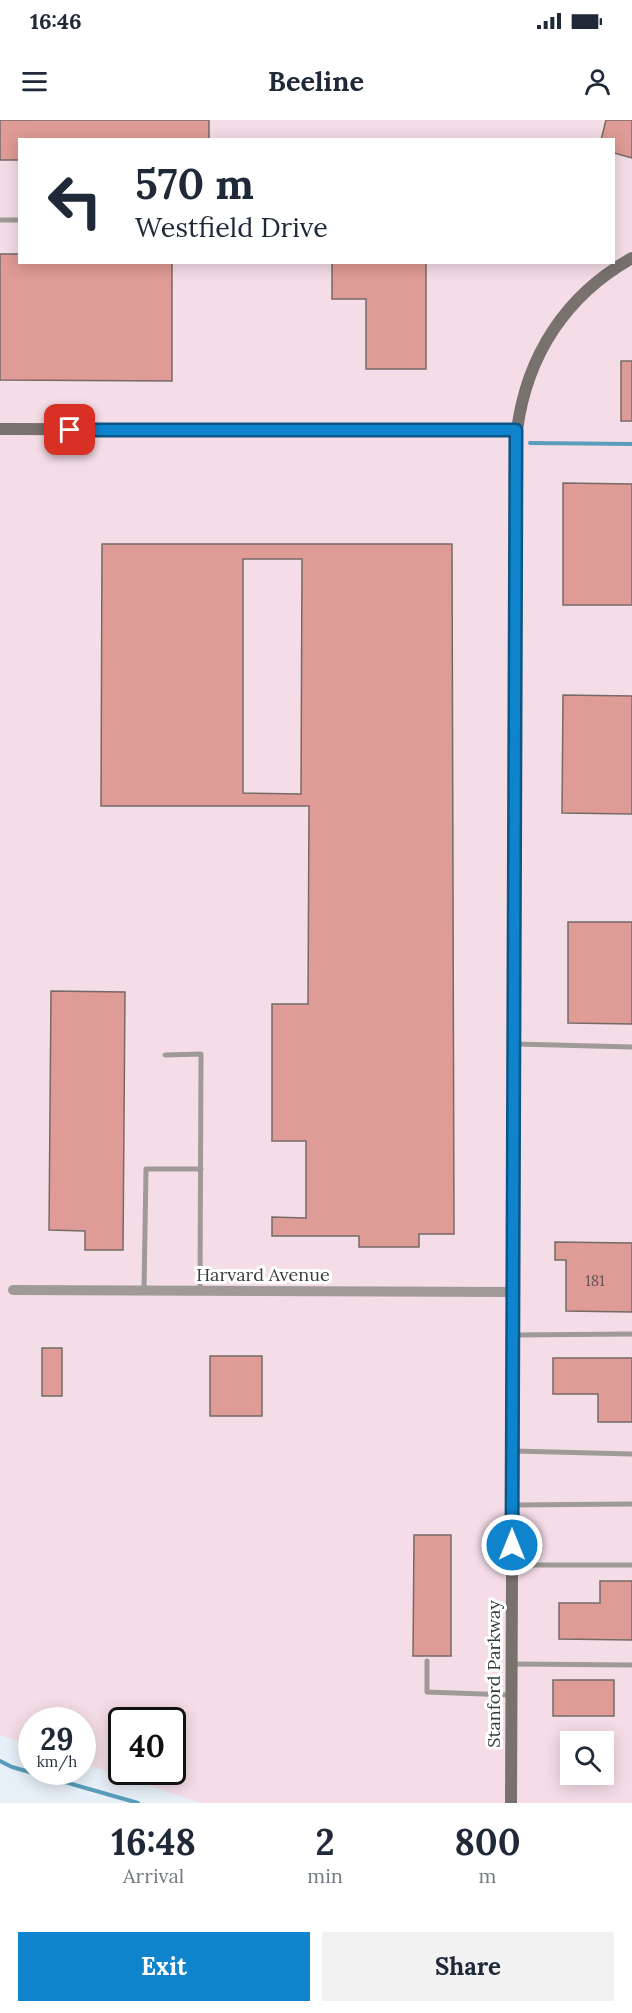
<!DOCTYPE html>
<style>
:root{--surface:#fff;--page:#f2f2f3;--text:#1f2937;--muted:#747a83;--accent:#0f84cd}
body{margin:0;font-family:Lora,serif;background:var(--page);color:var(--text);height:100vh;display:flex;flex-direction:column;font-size:22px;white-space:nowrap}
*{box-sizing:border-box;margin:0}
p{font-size:20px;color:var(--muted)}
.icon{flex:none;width:33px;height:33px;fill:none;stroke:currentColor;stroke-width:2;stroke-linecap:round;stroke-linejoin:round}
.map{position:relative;height:1683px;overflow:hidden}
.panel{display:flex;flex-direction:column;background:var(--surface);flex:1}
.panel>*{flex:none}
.hud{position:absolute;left:18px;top:18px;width:597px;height:126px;border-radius:0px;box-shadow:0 3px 15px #0003;background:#fff;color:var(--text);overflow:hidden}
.fabs{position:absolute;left:560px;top:1611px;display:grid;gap:12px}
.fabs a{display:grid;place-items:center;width:54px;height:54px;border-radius:0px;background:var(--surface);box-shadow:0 3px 15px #0003;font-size:30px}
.speed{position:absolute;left:18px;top:1587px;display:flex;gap:12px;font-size:30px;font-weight:700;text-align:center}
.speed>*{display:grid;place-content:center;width:78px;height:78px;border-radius:50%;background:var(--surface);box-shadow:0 3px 15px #0003;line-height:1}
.speed small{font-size:15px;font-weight:400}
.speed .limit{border:3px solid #111;border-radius:9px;background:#fff;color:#111}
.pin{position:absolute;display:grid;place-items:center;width:51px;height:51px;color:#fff;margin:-26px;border-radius:12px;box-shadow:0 3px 9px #0006}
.me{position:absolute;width:66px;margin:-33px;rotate:0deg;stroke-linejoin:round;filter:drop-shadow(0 0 4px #0008)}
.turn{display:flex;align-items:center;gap:21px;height:126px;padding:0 18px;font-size:27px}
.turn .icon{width:78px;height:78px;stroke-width:2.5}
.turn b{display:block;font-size:42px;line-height:51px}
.eta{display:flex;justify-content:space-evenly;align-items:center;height:102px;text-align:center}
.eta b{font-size:36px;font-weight:800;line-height:42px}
.cta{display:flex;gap:12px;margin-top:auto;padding:12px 18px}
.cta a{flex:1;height:69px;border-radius:0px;background:var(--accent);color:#fff;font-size:24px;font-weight:800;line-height:69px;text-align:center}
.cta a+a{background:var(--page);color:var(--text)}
.status{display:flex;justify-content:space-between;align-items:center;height:42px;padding:0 30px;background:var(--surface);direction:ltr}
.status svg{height:16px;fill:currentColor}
header{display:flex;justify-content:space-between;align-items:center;height:78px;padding:0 18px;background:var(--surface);font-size:27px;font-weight:800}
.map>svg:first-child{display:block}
.industrial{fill:#f5dde7;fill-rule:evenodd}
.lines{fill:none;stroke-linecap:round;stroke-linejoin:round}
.stream{stroke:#599dbc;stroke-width:4}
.building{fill:#df9b95;stroke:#756a68;stroke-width:1.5;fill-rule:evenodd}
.lane{stroke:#9f9a97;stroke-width:5}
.street{stroke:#9f9a97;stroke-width:10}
.secondary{stroke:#78716e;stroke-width:12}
.route-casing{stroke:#0a5685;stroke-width:15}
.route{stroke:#0f84cd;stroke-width:10}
.labels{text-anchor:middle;stroke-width:6;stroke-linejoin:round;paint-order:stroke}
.number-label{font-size:15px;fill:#615354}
.street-label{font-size:18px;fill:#373b3e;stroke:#fff}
</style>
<div class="status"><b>16:46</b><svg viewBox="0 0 49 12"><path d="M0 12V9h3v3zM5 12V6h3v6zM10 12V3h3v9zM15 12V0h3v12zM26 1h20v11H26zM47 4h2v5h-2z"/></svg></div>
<header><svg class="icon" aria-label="menu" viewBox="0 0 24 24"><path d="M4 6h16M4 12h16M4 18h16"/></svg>Beeline<svg class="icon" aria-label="person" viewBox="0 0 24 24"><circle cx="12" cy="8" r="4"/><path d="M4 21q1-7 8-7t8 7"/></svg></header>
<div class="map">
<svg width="632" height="1683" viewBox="0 0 632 1683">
<rect width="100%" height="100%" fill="#e7eff8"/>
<!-- industrial -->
<path class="industrial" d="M0,0h632v1683h-431l-118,-40 -1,-43h-50l-1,26 -31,-11zM20,20h594v122h-594zM122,1600h50v52h-50zM570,1622h33v32h-33z"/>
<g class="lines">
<!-- stream -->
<path class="stream" d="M530,323l102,1
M0,1641l12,6 126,36"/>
</g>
<!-- building -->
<path class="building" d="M0,0h209v20h-189v20h-20z
M606,0h26v38l-18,-5v-13h-13z
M0,134h20v8h152v119l-172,-1z
M332,142h94v107h-60v-70h-34z
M621,241h11v60h-11z
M563,363l69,1v121h-69z
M102,424h350l2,690h-35v13h-60v-11h-87v-19l34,1v-77h-34v-137h36l1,-198h-208zM243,439h59l-1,235 -58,-1z
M563,575l69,1v118l-70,-1z
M568,802h64v102l-64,-1z
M51,871l74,1 -2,258h-38v-19l-36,-1z
M555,1122l77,1v69l-66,-1v-51h-11z
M42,1228h20v48h-20z
M210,1236h52v60h-52z
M553,1238h79v64h-34v-28h-45z
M414,1415h37v121h-38z
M600,1461h32v59l-73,-1v-36h41z
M553,1560h61v36h-61z"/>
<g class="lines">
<!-- lane -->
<path class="lane" d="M0,100h20
M516,924l116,3
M165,935l36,-1 -1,237
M144,1170l2,-121h55
M514,1215l118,-1
M514,1331l118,3
M514,1385l118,-1
M514,1445h118
M427,1541v31l83,3
M512,1544l120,1"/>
<!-- street -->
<path class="street" d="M13,1170l500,2"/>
<!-- secondary -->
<path class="secondary" d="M0,309l517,1
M511,1683l6,-1373c10,-75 49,-135 115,-172"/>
</g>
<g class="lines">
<!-- route casing -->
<g class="route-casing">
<path id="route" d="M70,310h446l-4,1115"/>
</g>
<!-- route -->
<use href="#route" class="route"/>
</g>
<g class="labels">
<!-- number labels -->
<g class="number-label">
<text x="595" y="1166">181</text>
</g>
<!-- street labels -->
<g class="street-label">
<text x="263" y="1161">Harvard Avenue</text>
<text transform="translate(494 1554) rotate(-90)" y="6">Stanford Parkway</text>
</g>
</g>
</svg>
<div class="fabs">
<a><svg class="icon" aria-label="search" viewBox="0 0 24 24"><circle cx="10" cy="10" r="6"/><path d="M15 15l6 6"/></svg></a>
</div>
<div class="speed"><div>29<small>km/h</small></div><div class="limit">40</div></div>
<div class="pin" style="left:70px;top:310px;background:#d93025"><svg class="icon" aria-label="arrive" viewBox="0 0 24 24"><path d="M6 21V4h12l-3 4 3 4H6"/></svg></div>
<svg class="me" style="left:512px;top:1425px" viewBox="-20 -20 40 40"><circle r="17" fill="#0f84cd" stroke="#fff" stroke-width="3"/><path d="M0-11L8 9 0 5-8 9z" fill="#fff"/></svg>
<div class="hud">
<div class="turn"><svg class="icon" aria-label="left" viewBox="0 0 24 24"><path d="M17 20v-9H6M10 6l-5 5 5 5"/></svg><div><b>570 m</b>Westfield Drive</div></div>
</div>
</div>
<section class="panel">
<div class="eta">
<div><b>16:48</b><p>Arrival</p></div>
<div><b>2</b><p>min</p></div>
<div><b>800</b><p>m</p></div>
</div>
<div class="cta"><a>Exit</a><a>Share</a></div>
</section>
